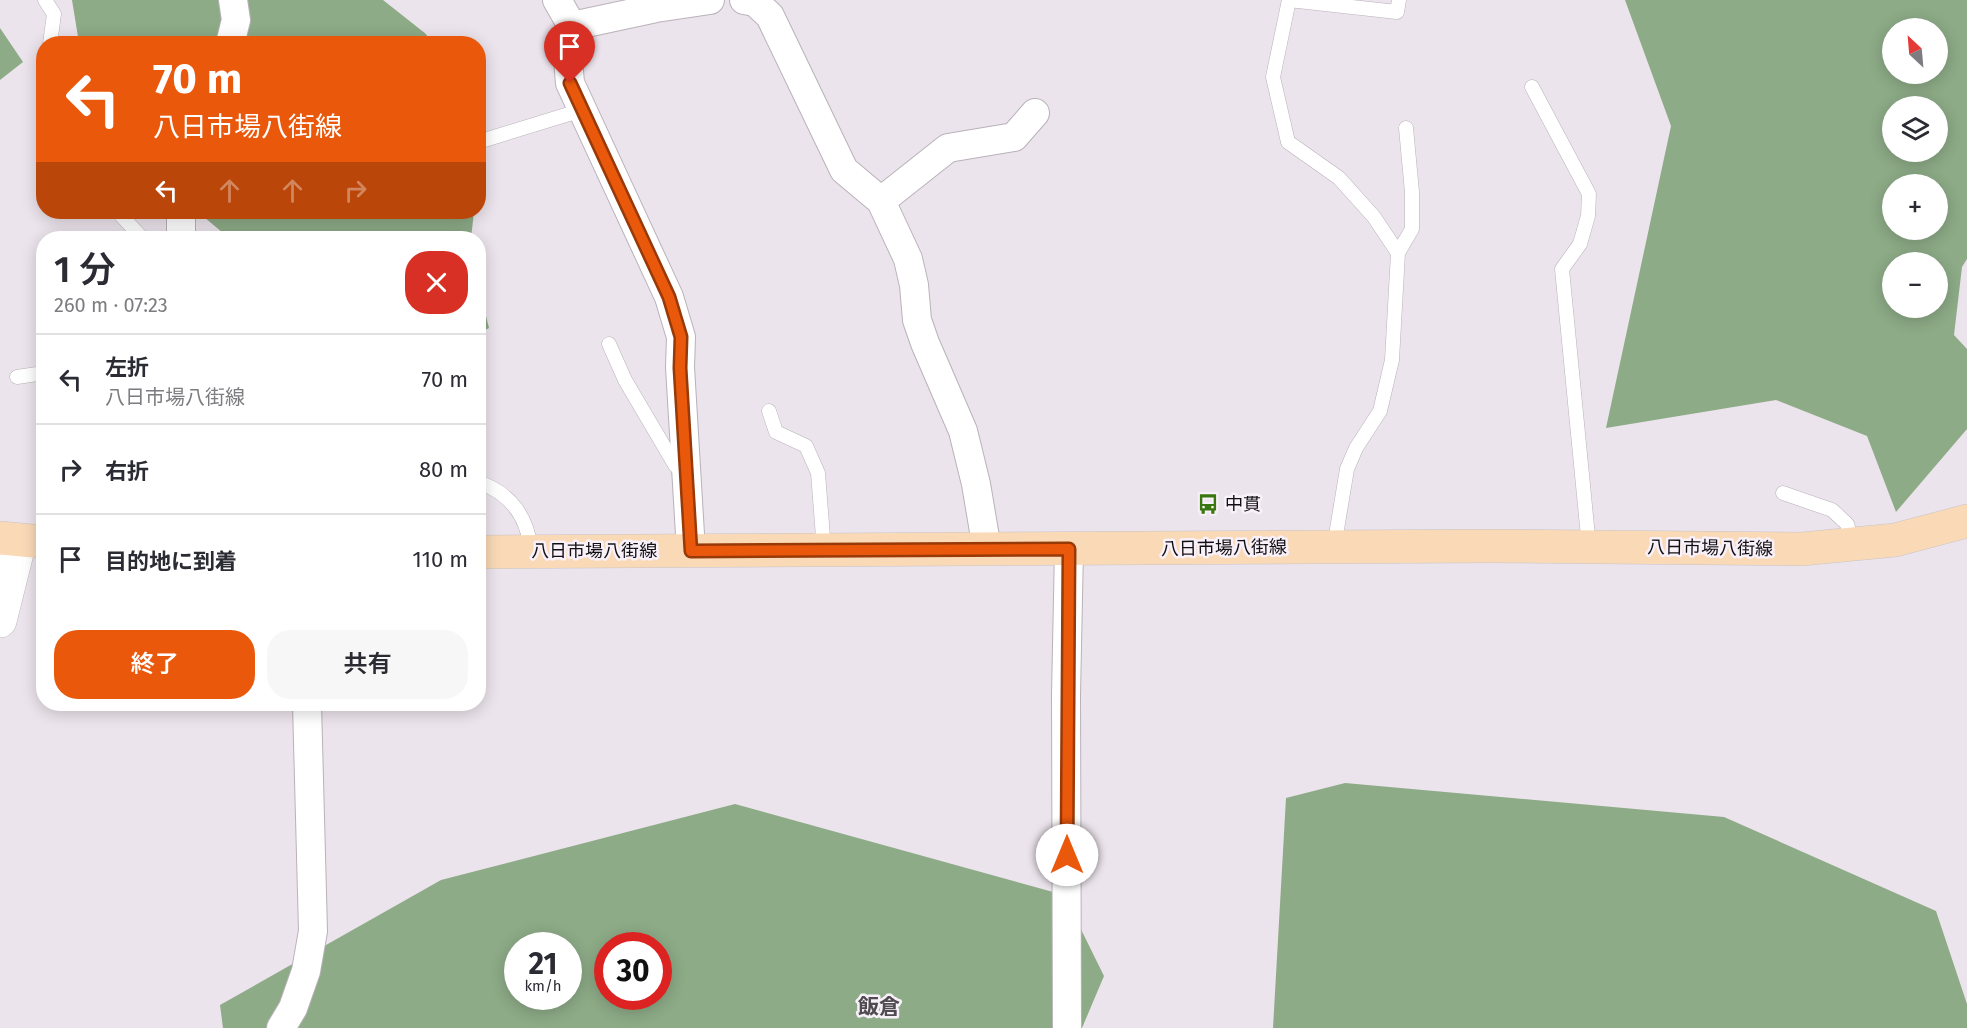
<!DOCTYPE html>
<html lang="ja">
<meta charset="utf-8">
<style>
:root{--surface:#fff;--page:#f7f7f7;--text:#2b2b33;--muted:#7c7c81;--line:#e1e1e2;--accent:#ea580c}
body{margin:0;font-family:"Fira Sans","Noto Sans JP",sans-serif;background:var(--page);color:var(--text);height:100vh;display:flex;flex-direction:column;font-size:22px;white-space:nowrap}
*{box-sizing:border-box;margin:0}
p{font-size:20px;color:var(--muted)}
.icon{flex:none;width:33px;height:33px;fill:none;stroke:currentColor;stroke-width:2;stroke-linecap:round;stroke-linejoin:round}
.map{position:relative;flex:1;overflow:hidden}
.panel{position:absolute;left:36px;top:231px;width:450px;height:480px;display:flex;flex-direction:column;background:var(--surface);border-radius:24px;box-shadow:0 3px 15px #0003}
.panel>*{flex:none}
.hud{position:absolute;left:36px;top:36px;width:450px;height:183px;border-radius:24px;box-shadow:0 3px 15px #0003;background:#ea580c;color:#fff;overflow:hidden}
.needle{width:39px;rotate:334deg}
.tools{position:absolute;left:1882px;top:18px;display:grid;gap:12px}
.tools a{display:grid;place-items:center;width:66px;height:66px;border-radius:50%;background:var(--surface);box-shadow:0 3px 15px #0003;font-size:30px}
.speed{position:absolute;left:504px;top:932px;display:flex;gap:12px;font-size:30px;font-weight:700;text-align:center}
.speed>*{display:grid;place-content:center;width:78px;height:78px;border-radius:50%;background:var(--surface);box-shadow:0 3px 15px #0003;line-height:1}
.speed small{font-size:15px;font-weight:400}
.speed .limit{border:9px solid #d22;background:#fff;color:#111}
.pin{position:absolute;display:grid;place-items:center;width:51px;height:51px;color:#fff;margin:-62px -26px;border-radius:50% 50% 50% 0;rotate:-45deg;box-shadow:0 0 6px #0007}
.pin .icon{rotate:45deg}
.me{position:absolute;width:66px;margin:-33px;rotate:0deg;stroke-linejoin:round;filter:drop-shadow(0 0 4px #0008)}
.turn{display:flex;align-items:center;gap:21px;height:126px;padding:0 18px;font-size:27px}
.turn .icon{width:78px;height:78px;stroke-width:2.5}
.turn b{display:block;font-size:42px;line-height:51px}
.lanes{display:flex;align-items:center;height:57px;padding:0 18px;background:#0003;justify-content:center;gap:30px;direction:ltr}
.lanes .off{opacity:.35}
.round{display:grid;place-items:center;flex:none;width:63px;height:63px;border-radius:24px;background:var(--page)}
.headline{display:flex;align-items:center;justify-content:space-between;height:102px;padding:0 18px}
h1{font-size:36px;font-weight:600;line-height:45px}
.action{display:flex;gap:12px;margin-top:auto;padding:12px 18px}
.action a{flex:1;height:69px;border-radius:24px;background:var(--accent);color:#fff;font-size:24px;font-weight:600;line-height:69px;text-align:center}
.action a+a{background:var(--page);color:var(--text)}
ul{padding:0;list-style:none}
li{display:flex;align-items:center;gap:18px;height:90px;padding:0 18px;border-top:2px solid var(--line)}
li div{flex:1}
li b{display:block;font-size:22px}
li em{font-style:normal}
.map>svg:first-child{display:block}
.forest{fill:#8dab87;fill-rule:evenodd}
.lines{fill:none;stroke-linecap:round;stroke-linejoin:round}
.lane-casing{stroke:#b9b2b9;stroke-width:15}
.street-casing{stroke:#b9b2b9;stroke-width:30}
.secondary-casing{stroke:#b9b2b9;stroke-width:34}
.primary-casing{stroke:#c6c5c6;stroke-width:34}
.lane{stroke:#fff;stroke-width:14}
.street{stroke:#fff;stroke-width:28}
.secondary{stroke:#fff;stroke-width:33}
.primary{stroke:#fad9b7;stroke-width:33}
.route-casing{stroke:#983908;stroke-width:15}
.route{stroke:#ea580c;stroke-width:10}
.labels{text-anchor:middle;stroke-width:5;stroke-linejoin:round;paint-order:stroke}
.poi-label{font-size:18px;fill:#120f12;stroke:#f9f1fa;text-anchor:start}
.street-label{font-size:18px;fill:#120f12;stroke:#f9f1fa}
.quarter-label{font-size:21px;font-weight:bold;fill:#504a51;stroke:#f9f1fa}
</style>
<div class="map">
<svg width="1967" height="1028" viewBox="0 0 1967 1028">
<rect width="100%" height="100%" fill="#ece4ec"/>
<!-- forest -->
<path class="forest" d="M72,0h311l43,34 5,9h-352z
M1625,0h342v259l-5,8 -8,68 13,14v80l-71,83 -29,-76 -91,-36 -170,28 65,-302zM1938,28v46h-45v-46zM1938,106v46h-45v-46zM1938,184v46h-45v-46zM1938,262v46h-45v-46z
M0,28l23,34 -23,18z
M198,212h276l-3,26h-242z
M478,284l11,44 -10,5h-1z
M1345,783l379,34 212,94 31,93v24h-694l13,-230z
M735,804l329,91 40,81 -22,52h-859l-3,-23 221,-125zM518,945h50v51h-50zM608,945h50v51h-50z"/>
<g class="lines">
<!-- lane casing -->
<g class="lane-casing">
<path id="lane" d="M45,0l9,14 -4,30
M1532,87l57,107 -1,22 -8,28 -18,25 27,278
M478,142l104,-32
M118,212l24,26
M1398,253l14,-24v-37l-6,-64
M609,344l16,36 50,85 7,7
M17,377l27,-4
M769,411l7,21 30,14 12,27 6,77
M478,482c33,11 50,36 53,69
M1783,493l49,17 15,14 6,20
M1334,547l13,-78 9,-21 24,-37 12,-51 6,-107 -24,-36 -35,-39 -51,-36 -15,-65 16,-77 108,12 2,-12"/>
</g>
<!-- street casing -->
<g class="street-casing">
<path id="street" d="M557,0l15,26 -4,33 2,24 99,214 12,40 -1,30 11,184
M744,0l11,2 15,14 74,154 37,31 27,58 6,26 3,35 8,23 38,88 13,53 11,65
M572,26l84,-18 54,-8
M230,44l6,-24 -3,-20
M881,201l67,-53 66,-11 21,-24
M181,238v-26
M281,1028l12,-20 13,-37 7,-40 -6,-227
M1067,1028l-1,-333 3,-146"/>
</g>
<!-- secondary casing -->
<g class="secondary-casing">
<path id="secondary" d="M0,621l20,-80"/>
</g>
<!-- primary casing -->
<g class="primary-casing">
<path id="primary" d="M0,538l44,4
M478,552l1013,-6 311,3 93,-9 72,-19"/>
</g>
<!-- lane -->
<use href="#lane" class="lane"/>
<!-- street -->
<use href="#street" class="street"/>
<!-- secondary -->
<use href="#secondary" class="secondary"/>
<!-- primary -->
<use href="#primary" class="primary"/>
</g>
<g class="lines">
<!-- route casing -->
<g class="route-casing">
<path id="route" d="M570,83l99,214 12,40 -1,31 11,183 378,-2 -2,306"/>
</g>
<!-- route -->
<use href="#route" class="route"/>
</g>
<!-- icons -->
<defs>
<g id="bus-bare" transform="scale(1.62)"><path d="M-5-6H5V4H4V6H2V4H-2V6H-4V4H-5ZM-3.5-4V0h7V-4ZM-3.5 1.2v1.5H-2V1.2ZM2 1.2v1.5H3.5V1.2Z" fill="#39760e" stroke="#f9f1fa" stroke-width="2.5" paint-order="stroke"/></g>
</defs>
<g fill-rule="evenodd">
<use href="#bus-bare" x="1208" y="504"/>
</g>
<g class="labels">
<!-- poi labels -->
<g class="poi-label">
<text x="1225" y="510">中貫</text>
</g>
<!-- street labels -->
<g class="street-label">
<text transform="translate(1224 548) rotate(-1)" y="6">八日市場八街線</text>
<text transform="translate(1710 548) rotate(1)" y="6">八日市場八街線</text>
<text x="594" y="557">八日市場八街線</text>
</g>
<!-- quarter labels -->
<g class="quarter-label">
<text x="879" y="1014">飯倉</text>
</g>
</g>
</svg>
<div class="tools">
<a><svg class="needle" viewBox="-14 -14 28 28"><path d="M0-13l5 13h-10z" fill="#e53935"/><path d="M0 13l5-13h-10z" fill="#7c7c81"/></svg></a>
<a><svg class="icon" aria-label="layers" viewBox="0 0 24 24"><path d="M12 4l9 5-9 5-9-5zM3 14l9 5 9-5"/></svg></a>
<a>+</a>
<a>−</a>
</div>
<div class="speed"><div>21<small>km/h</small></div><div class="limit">30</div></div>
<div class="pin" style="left:570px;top:83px;background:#d93025"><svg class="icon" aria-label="arrive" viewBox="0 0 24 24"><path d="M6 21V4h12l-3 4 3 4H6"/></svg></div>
<svg class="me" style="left:1067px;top:855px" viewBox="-20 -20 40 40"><circle r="19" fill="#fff"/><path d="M0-13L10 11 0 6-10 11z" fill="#ea580c"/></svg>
<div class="hud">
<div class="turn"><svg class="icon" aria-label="left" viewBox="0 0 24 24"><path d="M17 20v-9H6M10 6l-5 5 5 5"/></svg><div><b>70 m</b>八日市場八街線</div></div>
<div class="lanes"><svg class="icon" aria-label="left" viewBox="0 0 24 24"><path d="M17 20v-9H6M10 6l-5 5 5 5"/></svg><svg class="icon off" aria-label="ahead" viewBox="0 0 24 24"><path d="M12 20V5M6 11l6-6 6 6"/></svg><svg class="icon off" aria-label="ahead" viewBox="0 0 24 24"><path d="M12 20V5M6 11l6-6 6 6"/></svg><svg class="icon off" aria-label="right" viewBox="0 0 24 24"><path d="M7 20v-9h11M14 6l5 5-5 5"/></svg></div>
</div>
<section class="panel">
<div class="headline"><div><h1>1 分</h1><p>260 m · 07:23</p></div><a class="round" style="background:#d93025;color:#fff"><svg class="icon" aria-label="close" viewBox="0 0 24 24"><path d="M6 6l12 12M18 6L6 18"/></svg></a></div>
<ul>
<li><svg class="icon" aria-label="left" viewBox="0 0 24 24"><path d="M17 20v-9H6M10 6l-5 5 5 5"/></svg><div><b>左折</b><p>八日市場八街線</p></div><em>70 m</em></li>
<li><svg class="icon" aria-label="right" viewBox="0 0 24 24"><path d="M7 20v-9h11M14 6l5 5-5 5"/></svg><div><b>右折</b></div><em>80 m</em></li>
<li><svg class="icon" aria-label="arrive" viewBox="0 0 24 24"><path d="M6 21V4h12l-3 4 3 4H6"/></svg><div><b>目的地に到着</b></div><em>110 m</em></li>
</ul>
<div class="action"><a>終了</a><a>共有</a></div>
</section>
</div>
